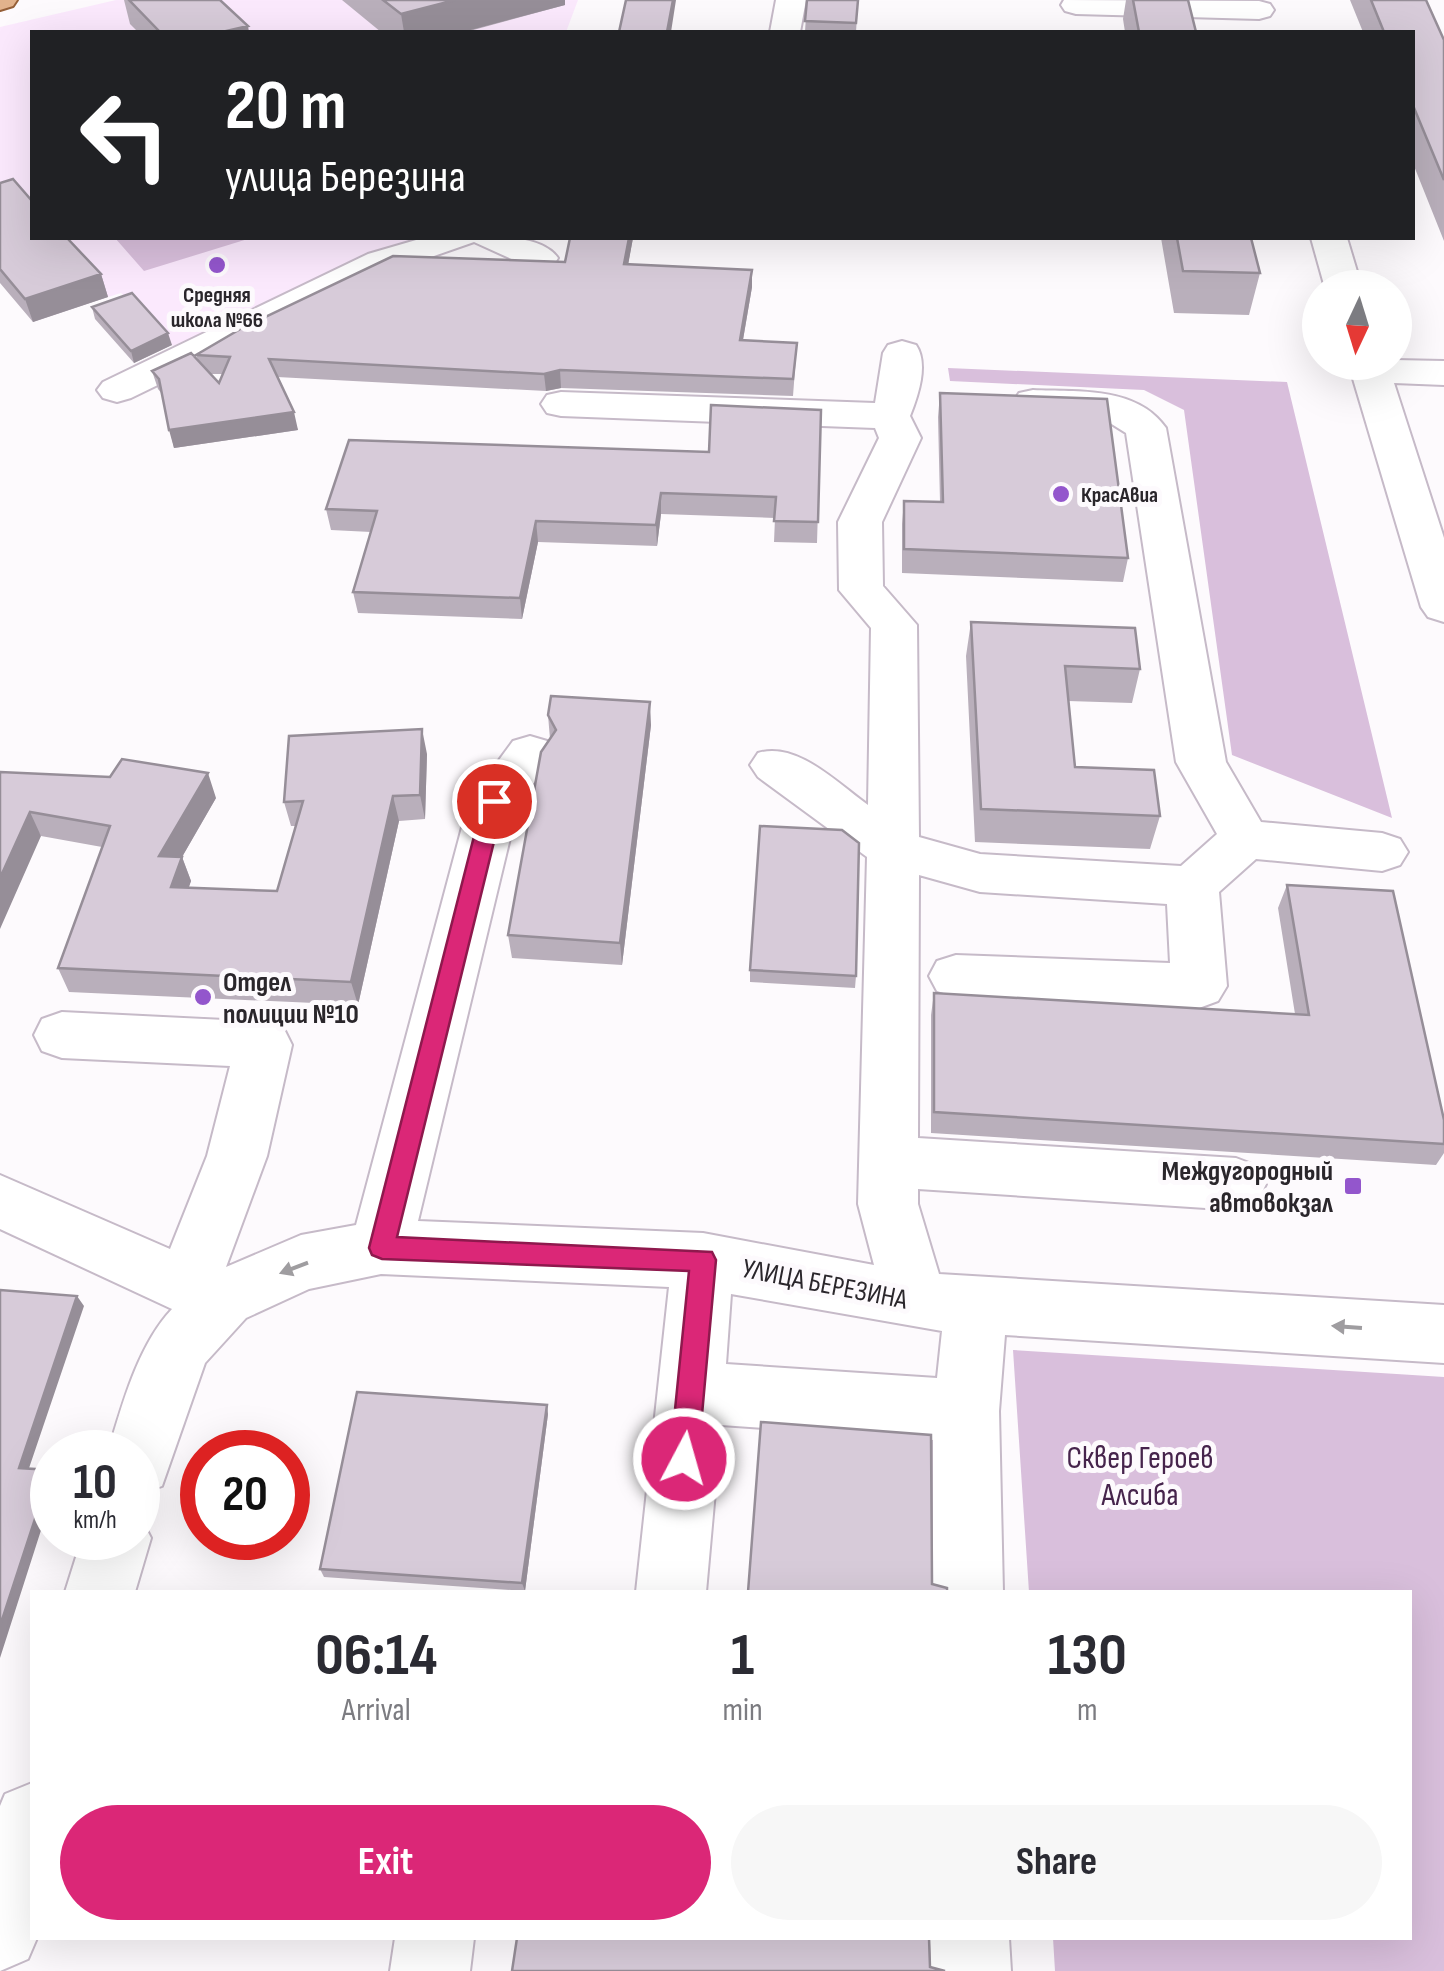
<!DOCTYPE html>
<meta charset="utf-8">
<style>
:root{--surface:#fff;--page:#f7f7f7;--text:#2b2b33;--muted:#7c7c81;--accent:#db2777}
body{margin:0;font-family:"Sofia Sans Condensed",sans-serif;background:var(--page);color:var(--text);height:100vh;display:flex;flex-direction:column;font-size:38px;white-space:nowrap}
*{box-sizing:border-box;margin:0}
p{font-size:32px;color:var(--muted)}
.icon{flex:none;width:55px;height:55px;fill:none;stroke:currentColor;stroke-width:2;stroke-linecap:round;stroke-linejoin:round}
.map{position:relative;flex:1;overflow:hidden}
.side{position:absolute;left:30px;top:1590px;width:1382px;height:350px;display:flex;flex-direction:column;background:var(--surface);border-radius:0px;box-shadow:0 10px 40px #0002}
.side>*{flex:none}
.banner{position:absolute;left:30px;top:30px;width:1385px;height:210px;border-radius:0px;box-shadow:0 10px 40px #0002;background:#202124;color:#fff;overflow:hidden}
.needle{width:65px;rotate:184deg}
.fabs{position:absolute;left:1302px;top:270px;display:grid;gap:20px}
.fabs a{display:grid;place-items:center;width:110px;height:110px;border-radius:50%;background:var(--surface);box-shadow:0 10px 40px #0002;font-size:50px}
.speed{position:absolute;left:30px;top:1430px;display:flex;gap:20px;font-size:50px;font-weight:700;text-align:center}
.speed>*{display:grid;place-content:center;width:130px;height:130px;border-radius:50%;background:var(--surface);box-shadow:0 10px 40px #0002;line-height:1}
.speed small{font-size:25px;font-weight:400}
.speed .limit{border:15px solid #d22;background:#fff;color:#111}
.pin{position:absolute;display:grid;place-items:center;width:85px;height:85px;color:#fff;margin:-42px;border:5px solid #fff;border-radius:50%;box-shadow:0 2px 10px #0007}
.me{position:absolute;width:110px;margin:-55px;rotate:6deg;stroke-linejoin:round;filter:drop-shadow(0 0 8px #0008)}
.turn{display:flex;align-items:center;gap:35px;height:210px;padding:0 30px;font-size:45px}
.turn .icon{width:130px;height:130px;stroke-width:2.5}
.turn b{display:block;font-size:70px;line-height:85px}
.eta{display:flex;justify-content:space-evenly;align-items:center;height:170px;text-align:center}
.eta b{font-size:60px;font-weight:700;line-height:70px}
.primary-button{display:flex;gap:20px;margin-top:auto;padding:20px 30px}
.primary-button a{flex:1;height:115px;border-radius:60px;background:var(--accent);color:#fff;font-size:40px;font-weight:700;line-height:115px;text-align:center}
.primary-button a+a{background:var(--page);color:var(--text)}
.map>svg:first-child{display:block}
.built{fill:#fbe9fd}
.green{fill:#d9bfdc}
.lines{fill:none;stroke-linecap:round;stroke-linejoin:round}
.minor-casing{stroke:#c6bac8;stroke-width:4}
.major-casing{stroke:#955f38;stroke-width:4}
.minor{fill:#fff;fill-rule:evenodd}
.major{fill:#e2b28c;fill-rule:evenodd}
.wall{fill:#b9afbb;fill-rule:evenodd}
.shaded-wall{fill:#968e98}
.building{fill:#d7cbd9;stroke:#968e98;stroke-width:2.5}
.oneway{fill:#9f9da0}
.route{fill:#db2777;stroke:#8e194d;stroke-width:2.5}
.poi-dot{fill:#9356cc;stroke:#fdfafd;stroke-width:4}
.labels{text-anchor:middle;stroke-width:10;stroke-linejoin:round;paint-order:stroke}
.far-poi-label{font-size:22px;font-weight:bold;fill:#2a262b;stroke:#fdfafd}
.poi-label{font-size:28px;font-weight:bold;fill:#2a262b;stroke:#fdfafd;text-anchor:start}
.street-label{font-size:28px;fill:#2a262b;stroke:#fdfafd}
.near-park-label{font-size:32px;fill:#46244c;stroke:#fdfafd}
</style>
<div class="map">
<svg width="1444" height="1971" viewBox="0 0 1444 1971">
<rect width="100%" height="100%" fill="#fdfafd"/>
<!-- built -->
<path class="built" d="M116,0h462l-12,32h-534v183l-32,-33v-155z
M53,238h364l-244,108 -52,-53 -13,4z"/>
<!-- green -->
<path class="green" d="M115,238h136l-107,33z
M948,368l339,14 105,436 -160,-63 -48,-345 -40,-20 -194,-9z
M1013,1350l431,27v594h-389l-2,-33h357v-346h-381z"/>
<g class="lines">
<!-- minor casing -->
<g class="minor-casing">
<path id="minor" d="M776,0h30l-6,32h-30z
M1064,0l195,1 11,3 4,6 -4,6 -11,3 -183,-5 -11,-3 -4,-6z
M423,238c34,0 114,-11 135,20l-5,8 -13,3 -13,-3 -53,-24 -80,28 -263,128 -14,4 -14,-4 -6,-8 6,-8 265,-128z
M1311,238h36l15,50h-37z
M902,341l14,4c13,19 2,51 -6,71l11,22 -39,84 1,64 34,39 2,212 61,17 201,12 36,-32 -41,-72 -50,-329 -24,-15 -83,-7 -6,-9 6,-9 14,-3c45,2 104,-4 133,38l60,334 35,60 121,11 18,6 8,13 -8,13 -18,6 -126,-12 -37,33 8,94 -9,15 -19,7 -243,-11 -19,-6 -8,-15 8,-15 19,-6 214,8 -3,-59 -187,-12 -61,-17 -1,263 318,20 21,8 9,18 -9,18 -21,8 -318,-21v15l21,70 505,31v58l-439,-28 -6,76 4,181h-70v-152l-212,-15 -15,167h-70l33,-305 -288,-13 -72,15 -63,29 -41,45 -43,123 -24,9v-43h-30c14,-47 30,-107 64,-143l-172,-80v-54l170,74 37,-93 23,-90 -168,-8 -20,-7 -8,-16 8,-16 20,-7 202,10 20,7 8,16 -25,111 -41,111 75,-32 55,-10 113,-424 44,-60 17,-5 17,5 8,12 -37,52 -100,416 285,12 171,32 -16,-61 9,-347 -109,-80 -8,-12 8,-12c39,-12 79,30 110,52l3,-177 -32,-38 -1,-68 41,-84 -4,-10 -314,-12 -14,-3 -6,-9 6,-9 14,-3 314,11 8,-50 5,-8zM731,1294l211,37 -5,47 -211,-14z
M1395,360l49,1v24l-50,-2 50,155v84l-16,-5 -7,-10 -73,-245z
M138,1513l13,25 -16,54h-70l17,-54h56z
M32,1783v155h5l-9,21 -28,12v-165l5,-12z
M395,1938h79l-4,33h-80z
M930,1938h79l2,33h-80z"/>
</g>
<!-- major casing -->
<g class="major-casing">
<path id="major" d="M0,0h17l-4,6 -13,4z"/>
</g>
<!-- minor -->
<use href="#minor" class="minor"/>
<!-- major -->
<use href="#major" class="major"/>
</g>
<!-- wall -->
<path class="wall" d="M124,0h96l29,32h-111l-8,-8z
M342,0h223v5l-99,27h1h-86z
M807,0h51l-2,32h-51z
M1126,0h62l8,32h-71l-2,-13z
M1350,0h76l18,40v201l-32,-80v-129h-49z
M0,183l101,91 7,23 -75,25 -33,-39z
M570,238h63l-5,26 124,23 -9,53 54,3 -4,53 -232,-8 -15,3 -269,-14 21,53 -124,18 -12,-54 -4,-5 -6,-18 46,-11 -2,-5 369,-93zM210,374h13l-4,9z
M1161,238h90l9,35 -11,42 -75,-2z
M92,307l80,38 -38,18 -39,-44z
M940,393l188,165 -5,24 -221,-9v-49l2,-23 36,1 -2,-85z
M821,410l-4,133 -43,-1 1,-24 -114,-4 -4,32 -119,-4 -16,77 -164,-6 -5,-21 18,-60 -40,-2 -5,-21 383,-57z
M971,622l169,47 -8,34 -64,-2 7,66 85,49 -10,33 -175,-7 -9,-186z
M548,715l103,10 -29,240 -110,-7 -4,-23 42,-196z
M427,754l-2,65 -26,2 -41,184 -289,-13 -11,-24 44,-121 -61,-11 -41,-64 216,26 -34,59 9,24 -3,7 89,3 19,-65h-5l-7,-24z
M1287,885l157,235v33l-8,12 -505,-32v-118l3,-22 361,21 -17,-106z
M750,970l106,6 -1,12 -105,-6z
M548,1414l-23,177 -201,-14 -4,-8z"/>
<!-- shaded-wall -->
<path class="shaded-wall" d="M455,0h110v5l-102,27h-59l-3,-18z
M673,0h3l-5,32h-4z
M248,26l1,6h-27z
M629,238h4l-8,44 -1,-18z
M752,270v17l-12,70v-17z
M101,274l7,23 -75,25 -8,-23z
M168,333l4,12 -38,18 -3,-12z
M560,370l1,18 -15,3 -2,-17z
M294,412l4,18 -124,18 -5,-18z
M661,493v21l-4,32 -1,-21z
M536,521l2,21 -16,77 -2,-21z
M650,702l1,23 -29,240 -2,-22z
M422,729l5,25 -2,65 -5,-24z
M208,773l8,25 -34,59 9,24 -10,30 -22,-55z
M393,796l6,25 -41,184 -7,-23z
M30,812l11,24 -41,93v-51z
M77,1296l7,10 -58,171 -7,-9z
M547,1405l1,9 -23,177 -3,-8z
M51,1470l1,2v24l-52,162v-32z"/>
<!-- building -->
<path class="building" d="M129,0h91l28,26 -26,6h-62z
M383,0h72l-54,14z
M626,0h47l-6,32h-48z
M807,0h51l-2,23 -51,-2z
M1133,0h55l8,32h-57z
M1371,0h55l18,40v140l-32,-77v-71h-28z
M13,179l19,22v37h35l34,36 -76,25 -25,-30v-86z
M570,238h59l-5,26 128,6 -12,70 57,3 -4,36 -233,-9 -16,4 -275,-15 25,53 -125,18 -10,-51 -7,-8 39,-18 28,30 11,-26 -34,-2 46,-27 151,-72 172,6z
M1177,238h74l9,35 -77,-2z
M132,293l36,40 -37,18 -39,-44z
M940,393l167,6 21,159 -224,-9v-48l39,1z
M711,405l110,5 -3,112 -44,-1 2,-24 -115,-4 -5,32 -120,-4 -16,77 -167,-6 24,-81 -51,-2 23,-69 360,12z
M971,622l164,6 5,41 -75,-3 10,101 79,3 6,46 -179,-7z
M551,696l99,6 -30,241 -112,-8 33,-183 15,-22 -8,-15z
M422,729l-2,66 -27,1 -42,186 -293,-14 52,-142 -80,-14 -30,66v-106l110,5 12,-18 86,14 -49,83 23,1 -11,30 106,4 26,-90 -19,1 5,-66z
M760,826l82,4 17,13 -3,133 -106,-6z
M1287,885l106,6 51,229v24l-510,-32v-119l375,22z
M0,1290l77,6 -58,172 32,2 -51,156z
M357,1392l190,13 -25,178 -202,-14z
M761,1422l170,13 1,149 15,4v4h-199z
M517,1938h412l1,29 15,4h-433z"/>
<!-- one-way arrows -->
<defs><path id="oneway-solid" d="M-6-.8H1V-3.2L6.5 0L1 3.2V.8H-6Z" transform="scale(2.5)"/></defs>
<g class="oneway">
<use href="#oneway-solid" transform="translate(294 1268) rotate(159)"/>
<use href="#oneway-solid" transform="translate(1347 1327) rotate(-176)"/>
</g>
<!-- route -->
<path class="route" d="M494,793l10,8 -107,436 315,15 4,8 -18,199 -4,9 -10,4 -10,-4 -4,-9 19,-188 -307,-12 -10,-4 -3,-7 114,-447z"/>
<!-- markers -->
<g class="poi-dot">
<circle cx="217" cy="265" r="10"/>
<circle cx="1061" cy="494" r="10"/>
<circle cx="203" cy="997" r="10"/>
<rect x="1343" y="1176" width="20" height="20" rx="5"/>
</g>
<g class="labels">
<!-- far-poi labels -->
<g class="far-poi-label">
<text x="217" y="302">Средняя<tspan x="217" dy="25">школа №66</tspan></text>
<text x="1081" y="502" text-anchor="start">КрасАвиа</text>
</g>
<!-- poi labels -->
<g class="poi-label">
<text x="223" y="991">Отдел<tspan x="223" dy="32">полиции №10</tspan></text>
<text x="1333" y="1180" text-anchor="end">Междугородный<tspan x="1333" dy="32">автовокзал</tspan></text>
</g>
<!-- street labels -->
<g class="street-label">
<text transform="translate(825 1283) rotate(11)" y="10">УЛИЦА БЕРЕЗИНА</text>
</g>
<!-- near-park labels -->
<g class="near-park-label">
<text x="1140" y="1468">Сквер Героев<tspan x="1140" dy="37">Алсиба</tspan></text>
</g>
</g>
</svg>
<div class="fabs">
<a><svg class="needle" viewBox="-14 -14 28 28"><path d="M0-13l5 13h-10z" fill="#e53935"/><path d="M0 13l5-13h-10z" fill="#7c7c81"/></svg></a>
</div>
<div class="speed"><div>10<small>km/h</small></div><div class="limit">20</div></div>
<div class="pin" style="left:494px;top:801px;background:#d93025"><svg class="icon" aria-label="arrive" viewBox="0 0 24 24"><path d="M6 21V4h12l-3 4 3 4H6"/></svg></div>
<svg class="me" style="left:684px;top:1459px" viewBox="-20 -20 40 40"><circle r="17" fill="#db2777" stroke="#fff" stroke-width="3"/><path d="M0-11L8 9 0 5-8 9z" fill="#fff"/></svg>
<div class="banner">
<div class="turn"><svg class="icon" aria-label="left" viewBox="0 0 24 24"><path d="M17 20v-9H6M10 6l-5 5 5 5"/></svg><div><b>20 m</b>улица Березина</div></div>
</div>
<section class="side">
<div class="eta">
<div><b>06:14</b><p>Arrival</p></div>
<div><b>1</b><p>min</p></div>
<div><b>130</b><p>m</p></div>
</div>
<div class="primary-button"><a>Exit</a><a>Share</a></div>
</section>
</div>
